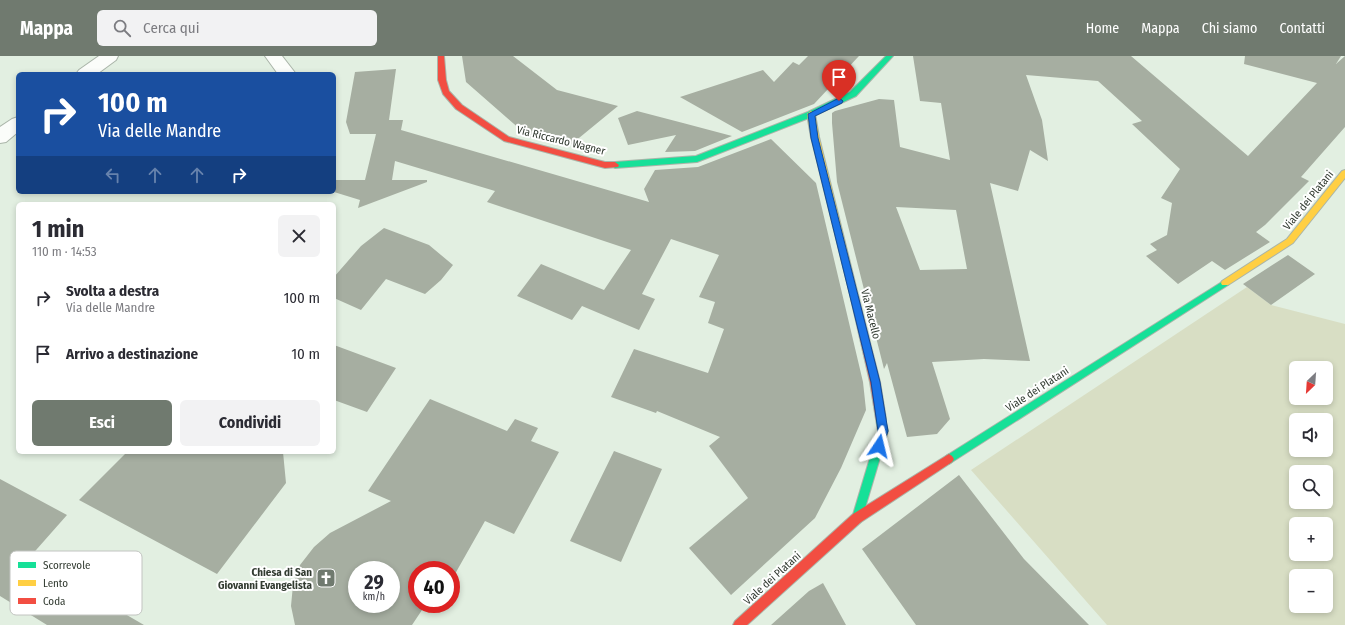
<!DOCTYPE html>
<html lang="it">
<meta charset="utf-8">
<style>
:root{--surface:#fff;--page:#f2f2f3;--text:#2b2b33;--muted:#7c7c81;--accent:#707a6f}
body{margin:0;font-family:"Fira Sans Condensed",sans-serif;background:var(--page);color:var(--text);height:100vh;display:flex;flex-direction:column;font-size:15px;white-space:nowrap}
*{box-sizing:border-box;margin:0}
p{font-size:13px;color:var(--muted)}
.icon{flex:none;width:22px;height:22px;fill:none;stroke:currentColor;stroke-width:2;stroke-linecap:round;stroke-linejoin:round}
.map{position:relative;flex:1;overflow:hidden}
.side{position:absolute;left:16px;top:146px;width:320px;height:252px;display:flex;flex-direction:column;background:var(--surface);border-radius:6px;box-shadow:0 2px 6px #0003}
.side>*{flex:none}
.banner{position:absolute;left:16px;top:16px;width:320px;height:122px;border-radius:6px;box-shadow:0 2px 6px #0003;background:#1a4fa0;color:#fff;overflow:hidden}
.needle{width:26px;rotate:205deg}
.buttons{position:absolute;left:1289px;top:305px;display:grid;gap:8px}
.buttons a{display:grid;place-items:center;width:44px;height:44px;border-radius:6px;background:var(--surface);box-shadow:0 2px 6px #0003;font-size:20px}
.speed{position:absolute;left:348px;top:505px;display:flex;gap:8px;font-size:20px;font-weight:700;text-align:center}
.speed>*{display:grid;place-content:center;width:52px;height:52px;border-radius:50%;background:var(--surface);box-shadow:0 2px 6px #0003;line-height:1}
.speed small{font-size:10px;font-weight:400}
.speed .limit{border:6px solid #d22;background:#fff;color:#111}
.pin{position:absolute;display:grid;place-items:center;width:34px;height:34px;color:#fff;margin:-41px -17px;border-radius:50% 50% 50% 0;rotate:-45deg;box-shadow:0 0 4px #0007}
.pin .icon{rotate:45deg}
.me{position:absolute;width:44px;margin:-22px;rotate:10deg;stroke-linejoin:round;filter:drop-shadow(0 0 3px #0008)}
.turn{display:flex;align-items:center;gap:14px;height:84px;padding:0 16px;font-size:18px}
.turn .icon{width:52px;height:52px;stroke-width:2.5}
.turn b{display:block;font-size:28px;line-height:34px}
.lanes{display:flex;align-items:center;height:38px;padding:0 16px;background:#0003;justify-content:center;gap:20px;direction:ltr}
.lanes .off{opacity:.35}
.round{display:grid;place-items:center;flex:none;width:42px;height:42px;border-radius:6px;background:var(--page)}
.head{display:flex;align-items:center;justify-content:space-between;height:68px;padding:0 16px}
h1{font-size:24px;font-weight:700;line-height:30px}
.action{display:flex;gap:8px;margin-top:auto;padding:8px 16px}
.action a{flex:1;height:46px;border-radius:6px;background:var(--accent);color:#fff;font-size:16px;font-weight:700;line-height:46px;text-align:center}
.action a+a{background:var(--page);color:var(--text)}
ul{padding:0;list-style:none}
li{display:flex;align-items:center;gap:12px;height:56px;padding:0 16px}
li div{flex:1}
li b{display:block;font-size:15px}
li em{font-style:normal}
header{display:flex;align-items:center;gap:24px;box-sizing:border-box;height:56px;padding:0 20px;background:var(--accent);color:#fff}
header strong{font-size:19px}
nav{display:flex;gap:22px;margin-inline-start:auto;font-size:14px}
.search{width:280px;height:36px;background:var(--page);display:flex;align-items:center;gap:10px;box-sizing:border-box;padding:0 14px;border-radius:6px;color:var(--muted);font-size:15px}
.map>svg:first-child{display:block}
.green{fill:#d8dec4;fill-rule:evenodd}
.building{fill:#a6aea1;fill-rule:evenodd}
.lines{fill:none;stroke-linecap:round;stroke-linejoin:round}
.street-casing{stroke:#aab5a9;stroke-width:2}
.fast-casing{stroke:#aab5a9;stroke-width:2}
.slow-casing{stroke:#aab5a9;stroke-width:2}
.jam-casing{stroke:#aab5a9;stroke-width:2}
.street{fill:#fbfdfa;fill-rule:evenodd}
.fast{fill:#16e098;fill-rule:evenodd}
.slow{fill:#ffcf43;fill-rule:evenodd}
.jam{fill:#f24e42;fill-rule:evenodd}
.route{fill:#1a73e8;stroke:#114b97}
.labels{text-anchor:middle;stroke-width:4;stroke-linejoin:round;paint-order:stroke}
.street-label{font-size:11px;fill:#323b31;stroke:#fff}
.poi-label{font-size:11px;font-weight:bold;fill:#323b31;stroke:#fff;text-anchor:end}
.key{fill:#fff;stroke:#c2c4c1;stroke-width:1}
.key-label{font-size:11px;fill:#323b31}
</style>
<header>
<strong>Mappa</strong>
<div class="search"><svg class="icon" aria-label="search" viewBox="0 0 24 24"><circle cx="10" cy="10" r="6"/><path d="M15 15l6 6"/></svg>Cerca qui</div>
<nav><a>Home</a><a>Mappa</a><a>Chi siamo</a><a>Contatti</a></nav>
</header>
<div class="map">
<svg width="1345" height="569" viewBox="0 0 1345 569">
<rect width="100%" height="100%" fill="#e2efe1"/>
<!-- green -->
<path class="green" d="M1247,231l24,18 74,19v301h-238l-136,-155zM1296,312h30v30h-30zM1296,364h30v30h-30zM1296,416h30v30h-30zM1296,468h30v30h-30zM1296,520h30v30h-30z"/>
<!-- building -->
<path class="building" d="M462,0h51l44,34 61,16 -50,41 -39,-10 -63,-55z
M808,0h51l-45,48 -72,28 -62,-35 83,-27 11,12 19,-20 6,3z
M913,0h218l117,100 69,-73 -73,-19 1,-8h96l-5,8 9,-8v71l-44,50 8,4 -44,44 -9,7 14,10 -45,28 -13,-9 -34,23 -32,-28 11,-6 -7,-6 17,-9 5,-32 -11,-5 19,-29 -48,-45 10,-3 -44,-40 -72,-6 16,45 6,41 -18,-11 -12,41 -28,-8 40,178 -46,-2 -52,3 18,57 -13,15 -30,3 -20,-74 -3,6 -47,-187 -5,-59v-10l3,-2 44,-12 15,1 6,47 50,13 -9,-57 -21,-2zM896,151l60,3 11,59 -47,1z
M396,13l-7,51h14l-2,10 248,72 -5,-13 11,-19 43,-3 73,-28 45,44 47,199 3,28 -25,58 -26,50 -84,77 -42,-47 59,-50 -39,-52 11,-9 -63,-26 -1,2 -45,-16 23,-48 74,24 16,-44 -16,-6 7,-21 -16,-5 20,-42 -48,-16 -29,55 13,5 -16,31 -57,-24 -10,14 -55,-24 24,-32 63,26 27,-40 -144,-48 8,-11 -100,-30 -3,19h35v2l-69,26 2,-8 -26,-8v-12h31l11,-46h-26l-4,-12 9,-50z
M637,55l46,12 49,13 -37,15 -30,1 11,-17 -48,10 -10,-27z
M384,172l45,17 24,20 -12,15 -16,14 -39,-15 -25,31 -27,-12v-21l27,-31z
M1288,199l27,19 -44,31 -28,-21z
M334,289l62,23 -29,44 -33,-12z
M430,343l77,32 8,-12 23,9 -7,13 28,11 -45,82 -29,-13 -34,60v-13l-1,2h-33v34h9l-14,21h-117l-4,-19 2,-21 7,-20 14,-18 16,-14 61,-32 -23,-10zM357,514h34v34h-34z
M614,395l48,18 -41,93 -51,-21z
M127,396h156l3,31 -69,91 -138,-74z
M959,419l65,84 65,66h-173l-54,-76z
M0,423l67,36 -38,43 115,67h-97l-47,-29z
M823,527l23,42h-75l38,-34z"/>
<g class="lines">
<!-- street casing -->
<g class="street-casing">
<path id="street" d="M99,0h19l-2,4 -19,14h-21l3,-4z
M265,0h17l14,18h-18z
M18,61v15l-12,10 -6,1v-16l12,-8z"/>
</g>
<!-- fast casing -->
<g class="fast-casing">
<path id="fast" d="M886,0h7l-37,40 -42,20 -117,46 -82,6 -4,-3 4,-3 81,-6 112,-44 42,-20z
M1225,224l4,3 -1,2 -276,177 -3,2 -3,-2 -2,-3 2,-3z
M881,359l3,1 4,15 -26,87 -1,4 -4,1 -4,-1 -1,-4 26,-87 -2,-12 2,-3z"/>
</g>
<!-- slow casing -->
<g class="slow-casing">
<path id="slow" d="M811,55l4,3 4,23 40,162 -1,3h-6l-1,-3 -40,-162 -4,-23z
M1345,114v8l-52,65 -65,42h-6l-1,-2 1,-2 65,-42 55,-68z"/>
</g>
<!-- jam casing -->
<g class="jam-casing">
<path id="jam" d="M438,0h6l2,24 3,11 13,14 47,32 96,25h10l4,3 -1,2 -13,1 -101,-27 -48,-32 -13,-15 -5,-14z
M855,239l3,1 1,3 21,83 6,37 -2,3 -3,1 -3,-1 -2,-3 -6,-37 -19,-83 1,-3z
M949,398l3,2 2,3 -2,3 -91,60 -114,103h-14l2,-4 118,-107z"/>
</g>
<!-- street -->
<use href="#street" class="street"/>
<!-- fast -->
<use href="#fast" class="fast"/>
<!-- slow -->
<use href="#slow" class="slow"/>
<!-- jam -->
<use href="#jam" class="jam"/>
</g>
<!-- route -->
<path class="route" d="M839,42l4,3 -1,2 -27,13 3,22 62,244 8,49 -6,18 -3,1 -3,-1 -2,-3 4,-15 -7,-49 -60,-244 -3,-24z"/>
<!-- icons -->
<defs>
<g id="church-square" transform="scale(1)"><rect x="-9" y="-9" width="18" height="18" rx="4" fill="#707a6f" stroke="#fff"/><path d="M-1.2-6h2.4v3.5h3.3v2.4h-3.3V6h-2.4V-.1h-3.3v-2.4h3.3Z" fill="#fff"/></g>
</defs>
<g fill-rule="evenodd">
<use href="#church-square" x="326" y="522"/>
</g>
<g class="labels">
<!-- street labels -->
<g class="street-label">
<text transform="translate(561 84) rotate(14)" y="4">Via Riccardo Wagner</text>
<text transform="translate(1308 144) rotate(-51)" y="4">Viale dei Platani</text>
<text transform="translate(871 258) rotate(76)" y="4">Via Macello</text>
<text transform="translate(1037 333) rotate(-33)" y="4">Viale dei Platani</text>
<text transform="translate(772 522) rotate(-42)" y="4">Viale dei Platani</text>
</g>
<!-- poi labels -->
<g class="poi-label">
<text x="312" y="520">Chiesa di San<tspan x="312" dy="13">Giovanni Evangelista</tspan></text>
</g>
</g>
<!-- legend -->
<rect x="10" y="495" width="132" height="64" rx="6" class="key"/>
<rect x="18" y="506" width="18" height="6" fill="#16e098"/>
<rect x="18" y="524" width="18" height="6" fill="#ffcf43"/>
<rect x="18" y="542" width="18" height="6" fill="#f24e42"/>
<g class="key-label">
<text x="43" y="513">Scorrevole</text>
<text x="43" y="531">Lento</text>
<text x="43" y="549">Coda</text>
</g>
</svg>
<div class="buttons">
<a><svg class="needle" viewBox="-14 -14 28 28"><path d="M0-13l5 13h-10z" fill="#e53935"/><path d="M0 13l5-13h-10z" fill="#7c7c81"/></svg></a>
<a><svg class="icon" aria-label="sound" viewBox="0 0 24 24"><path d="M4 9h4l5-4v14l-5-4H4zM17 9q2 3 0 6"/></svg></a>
<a><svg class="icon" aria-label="search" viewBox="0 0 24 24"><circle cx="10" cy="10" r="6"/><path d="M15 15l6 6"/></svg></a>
<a>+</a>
<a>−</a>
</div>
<div class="speed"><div>29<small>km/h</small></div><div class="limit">40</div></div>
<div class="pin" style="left:839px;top:45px;background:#d93025"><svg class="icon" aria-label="arrive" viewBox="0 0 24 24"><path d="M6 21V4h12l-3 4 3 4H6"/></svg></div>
<svg class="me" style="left:879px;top:390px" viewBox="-20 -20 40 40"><path d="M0-17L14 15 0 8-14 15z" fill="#1a73e8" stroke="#fff" stroke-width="4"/></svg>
<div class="banner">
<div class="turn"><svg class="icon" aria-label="right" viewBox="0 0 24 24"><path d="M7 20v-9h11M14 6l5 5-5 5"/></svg><div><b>100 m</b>Via delle Mandre</div></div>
<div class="lanes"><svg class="icon off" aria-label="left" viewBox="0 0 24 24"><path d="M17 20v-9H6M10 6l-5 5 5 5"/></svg><svg class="icon off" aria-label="ahead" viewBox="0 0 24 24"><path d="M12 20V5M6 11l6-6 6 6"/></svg><svg class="icon off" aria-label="ahead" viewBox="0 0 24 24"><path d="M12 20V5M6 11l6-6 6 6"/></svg><svg class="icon" aria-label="right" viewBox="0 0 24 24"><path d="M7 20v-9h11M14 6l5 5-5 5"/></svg></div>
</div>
<section class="side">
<div class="head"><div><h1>1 min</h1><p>110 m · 14:53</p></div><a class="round"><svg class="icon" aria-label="close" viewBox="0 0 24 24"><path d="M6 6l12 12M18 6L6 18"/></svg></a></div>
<ul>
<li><svg class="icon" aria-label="right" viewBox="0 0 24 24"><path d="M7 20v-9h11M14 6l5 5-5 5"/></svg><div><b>Svolta a destra</b><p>Via delle Mandre</p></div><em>100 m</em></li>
<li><svg class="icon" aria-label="arrive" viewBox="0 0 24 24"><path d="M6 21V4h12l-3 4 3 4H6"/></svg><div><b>Arrivo a destinazione</b></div><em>10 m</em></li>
</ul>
<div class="action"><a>Esci</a><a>Condividi</a></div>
</section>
</div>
